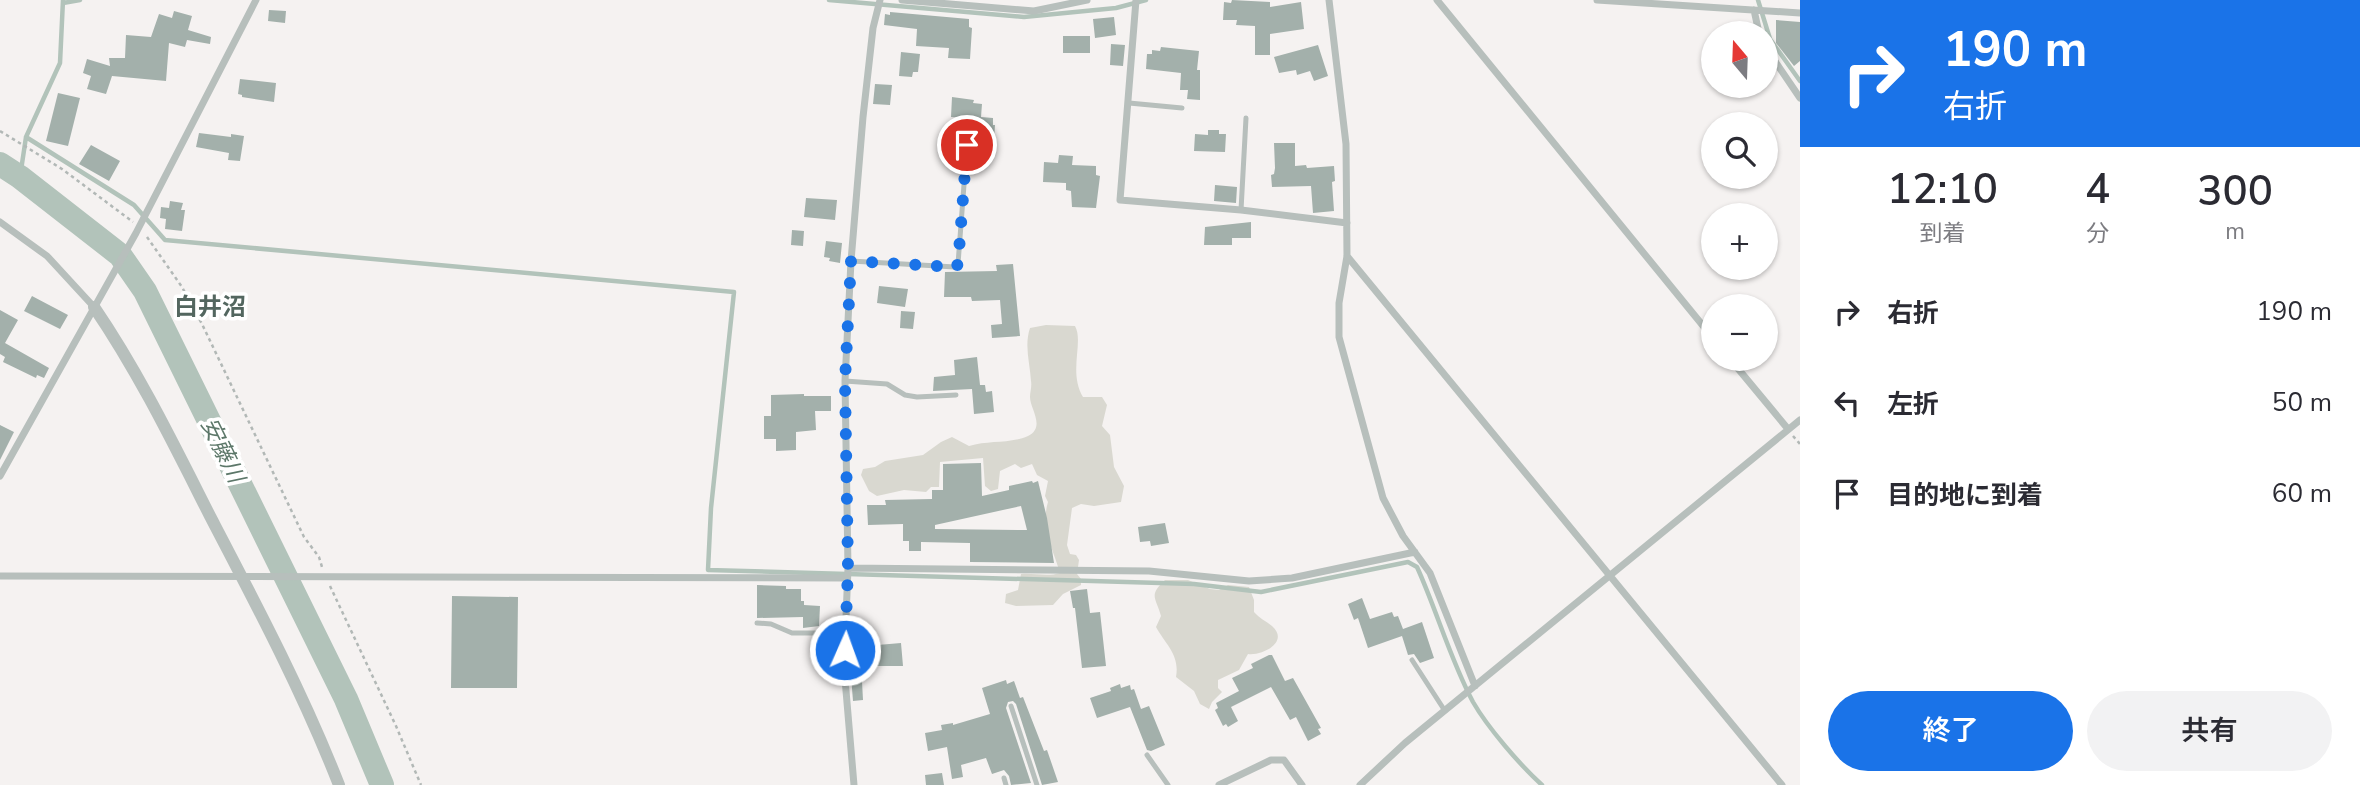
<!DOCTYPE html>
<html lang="ja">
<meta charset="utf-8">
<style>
:root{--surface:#fff;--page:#f2f2f3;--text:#2b2b33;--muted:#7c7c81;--accent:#1a73e8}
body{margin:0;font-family:"Nunito Sans","Noto Sans JP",sans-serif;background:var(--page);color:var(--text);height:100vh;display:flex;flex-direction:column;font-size:26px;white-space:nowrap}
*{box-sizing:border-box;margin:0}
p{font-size:23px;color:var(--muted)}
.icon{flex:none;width:38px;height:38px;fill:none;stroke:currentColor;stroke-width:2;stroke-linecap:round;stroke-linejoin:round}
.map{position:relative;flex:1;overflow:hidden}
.drawer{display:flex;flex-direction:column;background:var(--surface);width:560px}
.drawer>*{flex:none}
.top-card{background:#1a73e8;color:#fff;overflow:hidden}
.needle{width:46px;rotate:341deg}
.controls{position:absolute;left:1701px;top:21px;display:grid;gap:14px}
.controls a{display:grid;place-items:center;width:77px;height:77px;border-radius:50%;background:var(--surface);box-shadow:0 2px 5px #0004;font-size:35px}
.pin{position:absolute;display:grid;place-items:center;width:60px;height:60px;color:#fff;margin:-30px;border:4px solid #fff;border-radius:50%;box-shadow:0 2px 7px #0007}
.me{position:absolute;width:77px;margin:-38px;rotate:2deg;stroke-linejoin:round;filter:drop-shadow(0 0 5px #0008)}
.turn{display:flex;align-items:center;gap:24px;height:147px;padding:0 28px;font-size:32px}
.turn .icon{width:91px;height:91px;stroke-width:2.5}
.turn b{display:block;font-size:49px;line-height:60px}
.eta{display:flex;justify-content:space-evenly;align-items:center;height:119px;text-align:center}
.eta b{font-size:42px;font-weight:600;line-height:49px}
.primary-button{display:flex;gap:14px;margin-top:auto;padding:14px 28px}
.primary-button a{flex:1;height:80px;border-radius:42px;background:var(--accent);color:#fff;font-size:28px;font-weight:600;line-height:80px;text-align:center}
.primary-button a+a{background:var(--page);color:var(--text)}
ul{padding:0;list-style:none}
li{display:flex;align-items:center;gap:21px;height:91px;padding:0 28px}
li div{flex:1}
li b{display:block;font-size:26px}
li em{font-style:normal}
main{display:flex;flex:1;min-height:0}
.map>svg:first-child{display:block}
.green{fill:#d9d8d0}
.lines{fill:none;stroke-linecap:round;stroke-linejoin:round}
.stream{stroke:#b2c3ba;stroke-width:4.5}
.river{stroke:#b2c3ba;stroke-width:24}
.building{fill:#a3b0ab;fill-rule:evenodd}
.path{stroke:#b2b8b6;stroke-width:2.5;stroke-dasharray:3.5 3.5;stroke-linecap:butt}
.service{stroke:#b7bfbc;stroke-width:5}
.minor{stroke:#b7bfbc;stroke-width:7}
.tertiary{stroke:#b7bfbc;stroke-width:12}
.route{stroke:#1a73e8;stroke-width:12;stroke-dasharray:0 21.6}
.labels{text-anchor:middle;stroke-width:7;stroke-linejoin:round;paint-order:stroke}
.water-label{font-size:23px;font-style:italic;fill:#5c7769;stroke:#fff}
.quarter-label{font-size:24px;font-weight:bold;fill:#53665f;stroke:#fff}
</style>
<main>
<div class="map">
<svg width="1800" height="785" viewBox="0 0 1800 785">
<rect width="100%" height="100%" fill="#f5f2f1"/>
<!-- green -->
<path class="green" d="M1046,325l29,1c9,16 -7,46 8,71h19l5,8 -5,21 8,9 4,32 10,19 -3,16 -27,4 -13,-2 -9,4 -5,37 3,9 6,1 3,5 -2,14 4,5v6l-18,9 -10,11 -37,1 -11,-3 1,-9 12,-4 3,-16c13,-1 27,3 39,-1 -7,-25 -20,-44 -12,-71l-3,-6 3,-15 -11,-6 -5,-11 -11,4 -6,-4 -15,7 -2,18 -7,2 -6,-5 -2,-28 -43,4 -1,25h-8l-5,5 -22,-2 -27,6 -8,-5 -8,-16 2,-6 12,-2 10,-6 38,-6 18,-13 11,-5 17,9c20,-6 41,-2 59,-10 18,-9 2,-27 2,-39 0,-5 2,-10 1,-16 -1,-18 -7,-35 -1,-53z
M1165,580h23l22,9 9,1 9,-5 21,2 5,13v12c5,6 12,9 18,14 18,16 -10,30 -24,28l-9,16 -21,10v8l4,4 -10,10 -3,7 -9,-5 -6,-13 -18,-14c4,-22 -10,-32 -20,-50l5,-11c-5,-19 -13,-20 4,-36z"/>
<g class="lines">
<!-- stream -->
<path class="stream" d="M829,0l195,17 92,-9 30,-8
M1758,0l12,39 30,42
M63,3l17,-3
M26,137l108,68 31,35 569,52 -23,216 -3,62 486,14 67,8 147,-30 9,5c20,44 33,92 56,135 15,26 47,63 69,83
M20,177l6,-40 34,-74 3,-63"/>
<!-- river -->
<path class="river" d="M0,164l20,13 100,78 25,36 201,408 36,86"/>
</g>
<!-- building -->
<path class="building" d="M1232,0l38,2v5l31,-5 3,27 -34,5v21h-15v-29l-19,-1 1,-5h-14l1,-18 7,1z
M269,10l17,1 -1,12 -17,-2z
M174,11l18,5 -4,14 23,7 -1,7 -23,-4 -2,7 -16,-4 -3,38 -54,-5 -6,18 -19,-5 4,-13 -8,-3 4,-14 23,7 -1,-8h16l1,-23 25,2 8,-23 13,4z
M890,12l79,7v8l3,1 -2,31 -22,-1 1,-10 -33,-2 1,-17 -33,-4 1,-11 5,1z
M1114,17l2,18 -21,3 -2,-19z
M1776,20l24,2v39l-6,5 -18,-23z
M1063,36h27v17h-27z
M1111,44l14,1 -2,21 -13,-1z
M1318,45l10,31 -14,5 -4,-10 -13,4 -1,-5 -17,3 -5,-16z
M1161,47l38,4 -2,19h3v30l-13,-1 1,-9h-8l1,-17 -35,-4 1,-15h5v-4l8,1z
M901,52l19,2 -2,18h-5l-1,5 -13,-1z
M240,79l36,4 -2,19 -32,-5v-2l-4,-1z
M875,84l17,1 -2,20 -17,-1z
M58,93l22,5 -12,48 -22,-5z
M952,97l22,3 -1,3 9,1 -1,13 12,1v7h2l-1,15 -15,-1v-4h-7l1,-12 -8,-1v-4l-14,-1z
M1208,130h11v4h7l-1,18 -31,-1 1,-17 13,1z
M199,133l32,4v-3l13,2 -4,25 -12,-1 1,-7 -33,-6z
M1274,143h21v23l11,-1 1,3 27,-2 1,15 -3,1 2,29 -21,2 -2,-27 -39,1 -1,-12 3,-1 1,-6z
M91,145l29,16 -11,20 -30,-17z
M1059,155l14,1 -1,9 24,1v9l4,1 -4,32 -24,-1 -1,-16 -5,-1v-7l-23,-1 1,-20 14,1z
M1215,185l22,2 -1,16 -22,-2z
M806,198l31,2 -2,20 -31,-3z
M170,201l13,2 -2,7h4l-3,21 -17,-2 1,-10 -6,-1 1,-11 8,1z
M1251,222v16h-19v7h-28l1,-18z
M792,230l12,1 -1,15 -12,-1z
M826,241l16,2 -2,20 -11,-2 1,-3 -6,-1z
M1013,264l7,72 -28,2 -1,-13 11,-1 -2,-24 -28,1 -1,-4h-27l1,-25 52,-1 -1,-6z
M879,286l29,3 -3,18 -28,-4z
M32,296l36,19 -8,14 -36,-18z
M0,310l18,10 -13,23 44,25 -5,10 -7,-3 -1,3 -33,-16 2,-5 -5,-3z
M901,311l14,1 -2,17 -13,-1z
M977,357l3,28h5l1,7 6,-1 2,21 -20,2 -2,-25 -39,2 1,-14 21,-2 -1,-15z
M804,394v2h27v15h-16l1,19 -20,2v18l-20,1v-12h-12v-23h7v-21z
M0,425l14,7 -14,28z
M981,463l1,33 27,-6v-4l23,-5 1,2 5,-2 9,37 7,45 -84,-1v-19l-49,-1v9h-12v-10h-6v-17l-35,1 -1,-20h19l-1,-5 47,-1v-9h11v-26zM1021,506l6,24 -92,-1v-4z
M1165,523l4,20 -18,3 -1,-5 -10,1 -2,-15z
M757,585l29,1v3h15v12h3v4l16,1 -1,20 -16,2v-11l-46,1z
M1087,589l3,24 10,-1 6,54 -24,2 -7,-60h-2l-3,-17z
M452,596l66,1 -1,91h-66z
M1362,598l8,21 22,-7 2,5 4,-1 5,13 19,-7 12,36 -14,5 -6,-9 -6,1 -6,-19 -34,12 -10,-30 -4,2 -6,-16z
M901,643l2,23h-36l-1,-20z
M1269,655h3l13,26 8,-3 28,50 -3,1 3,5 -13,7 -12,-24 -6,3 -19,-33 -40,20 7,14 -10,6 -2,-3 -3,2 -8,-16 3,-2 -2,-5 23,-12 -7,-13 21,-10 -2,-4z
M850,663h11l2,37 -10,1z
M1006,680l1,4 7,-3 6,17 3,-1 21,54 3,-1 11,32 -16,3 -26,-81 -3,-3 -5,1 -2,6 25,75 -20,2 -2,-9 -5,-6 -12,4 -6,-16 -25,7 2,12 -11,2 -5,-32 -19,4 -3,-18 17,-3 -1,-5 12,-2v2l37,-11 -8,-26z
M1120,684l1,4 9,-3 1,5 3,-1 7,20 8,-3 16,39 -14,6 -4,-1 -17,-43 -33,11 -7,-20 21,-7 -1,-3z
M942,773l2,12h-18l-1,-10z"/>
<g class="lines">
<!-- path -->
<path class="path" d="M0,131l62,38 71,53
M147,237l35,50 20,37 102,213 15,20 3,10
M1793,436l7,8
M330,586l66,140 25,59"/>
<!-- service -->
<path class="service" d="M1129,103l53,5
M1241,210l5,-92
M851,261l104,6 3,-3 9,-119
M845,381l42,3 18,11 12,2 39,-2
M757,623l14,1 21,9h54
M1412,660l33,51
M1011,706l26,79
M1147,755l21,30
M1004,778l2,7"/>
<!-- minor -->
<path class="minor" d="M902,0l132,11 53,-11
M1136,0l-16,200 121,10 106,13
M1329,0l17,144 1,112 -8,47v34l44,161 20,38 27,37 45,113
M1437,0l276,338
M1597,0l203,13
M1754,10l5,23
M1766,48l34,50
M0,222l47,34 47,51
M1347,256l435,529
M1730,359l58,70
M0,476l136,-243 120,-233
M848,568l301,3 100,10 43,-3 123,-26
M0,576l847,2
M854,785l-10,-118 4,-99 -3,-187 6,-120 12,-144 10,-89 7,-28
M1219,785l52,-25h13l18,25
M1360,785l45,-42 395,-323"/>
<!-- tertiary -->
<path class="tertiary" d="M94,307c45,66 80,138 116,209 46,88 93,177 129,269"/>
</g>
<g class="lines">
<!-- route -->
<path class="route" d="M845,650l3,-82 -3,-187 6,-120 105,6 2,-3 9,-119"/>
</g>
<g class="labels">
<!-- water labels -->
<g class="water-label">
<text transform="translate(223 450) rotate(64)" y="8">安藤川</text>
</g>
<!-- quarter labels -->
<g class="quarter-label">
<text x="210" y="315">白井沼</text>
</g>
</g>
</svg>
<div class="controls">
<a><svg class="needle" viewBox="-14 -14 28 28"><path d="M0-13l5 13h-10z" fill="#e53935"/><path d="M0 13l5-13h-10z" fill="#7c7c81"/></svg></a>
<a><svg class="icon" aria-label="search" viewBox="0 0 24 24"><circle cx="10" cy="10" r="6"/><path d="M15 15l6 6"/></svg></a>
<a>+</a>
<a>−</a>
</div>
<div class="pin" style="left:967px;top:145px;background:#d93025"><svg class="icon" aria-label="arrive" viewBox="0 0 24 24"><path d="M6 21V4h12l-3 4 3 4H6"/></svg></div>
<svg class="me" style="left:845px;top:650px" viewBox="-20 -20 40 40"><circle r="17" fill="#1a73e8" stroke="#fff" stroke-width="3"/><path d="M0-11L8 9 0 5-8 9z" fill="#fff"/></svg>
</div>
<section class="drawer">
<div class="top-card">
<div class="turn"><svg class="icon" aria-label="right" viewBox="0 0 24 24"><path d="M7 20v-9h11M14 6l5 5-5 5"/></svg><div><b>190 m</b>右折</div></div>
</div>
<div class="eta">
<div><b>12:10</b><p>到着</p></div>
<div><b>4</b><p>分</p></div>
<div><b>300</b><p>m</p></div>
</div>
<ul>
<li><svg class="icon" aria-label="right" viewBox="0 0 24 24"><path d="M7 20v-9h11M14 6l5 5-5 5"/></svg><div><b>右折</b></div><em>190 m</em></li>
<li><svg class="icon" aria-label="left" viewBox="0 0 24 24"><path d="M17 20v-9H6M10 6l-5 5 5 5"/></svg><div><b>左折</b></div><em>50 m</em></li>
<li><svg class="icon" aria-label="arrive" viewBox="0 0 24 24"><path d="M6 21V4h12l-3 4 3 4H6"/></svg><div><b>目的地に到着</b></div><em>60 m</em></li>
</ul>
<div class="primary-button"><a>終了</a><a>共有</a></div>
</section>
</main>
